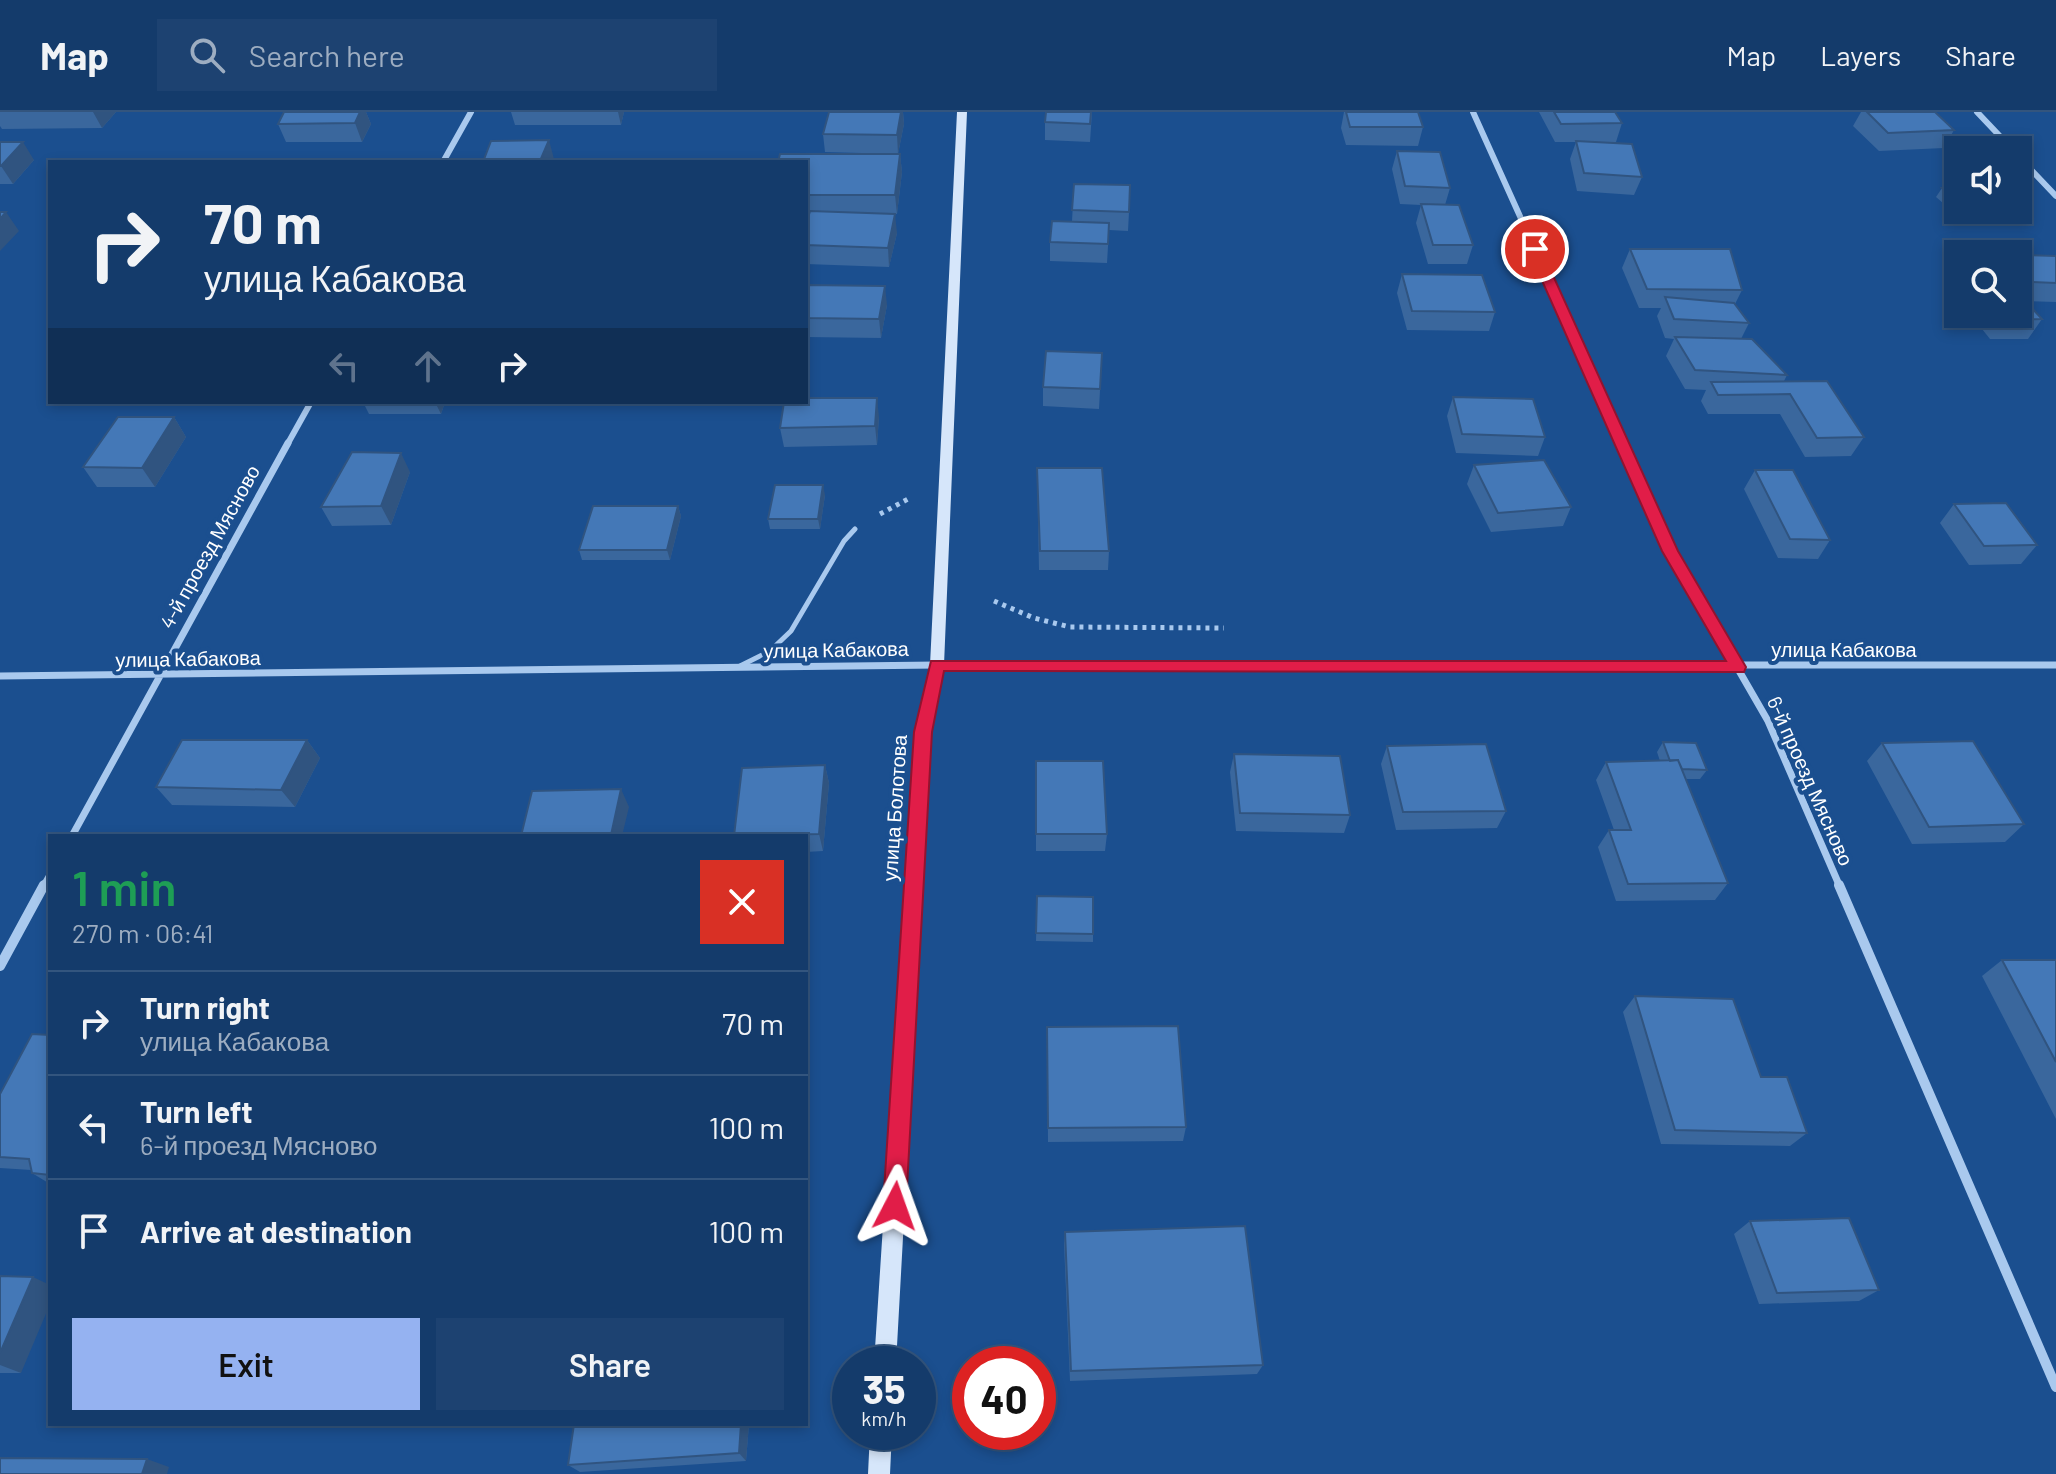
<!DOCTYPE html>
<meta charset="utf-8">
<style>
:root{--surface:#143b6b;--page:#1d4271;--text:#f1f3f6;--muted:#9dadc1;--line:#33557e;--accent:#95b2f1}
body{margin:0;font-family:Barlow,sans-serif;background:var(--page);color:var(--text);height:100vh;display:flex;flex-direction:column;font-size:30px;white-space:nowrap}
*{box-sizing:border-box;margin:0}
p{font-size:26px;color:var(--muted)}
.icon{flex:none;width:44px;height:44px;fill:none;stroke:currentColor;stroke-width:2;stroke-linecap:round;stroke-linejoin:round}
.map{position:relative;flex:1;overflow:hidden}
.panel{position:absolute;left:48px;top:722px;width:760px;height:592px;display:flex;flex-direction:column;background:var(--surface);border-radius:0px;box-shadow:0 4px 12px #0003,0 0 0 2px var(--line)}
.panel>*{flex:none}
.guide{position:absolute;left:48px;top:48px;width:760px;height:244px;border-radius:0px;box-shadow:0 4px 12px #0003,0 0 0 2px var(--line);background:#143b6b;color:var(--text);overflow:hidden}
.fabs{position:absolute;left:1944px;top:24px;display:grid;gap:16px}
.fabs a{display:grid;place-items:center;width:88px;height:88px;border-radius:0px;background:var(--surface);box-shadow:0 4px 12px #0003,0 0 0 2px var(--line);font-size:40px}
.speed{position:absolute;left:832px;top:1234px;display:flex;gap:16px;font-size:40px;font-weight:700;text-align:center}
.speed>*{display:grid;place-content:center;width:104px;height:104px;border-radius:50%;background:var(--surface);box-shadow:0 4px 12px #0003,0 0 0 2px var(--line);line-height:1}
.speed small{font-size:20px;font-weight:400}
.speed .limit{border:12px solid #d22;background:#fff;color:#111}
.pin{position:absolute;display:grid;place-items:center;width:68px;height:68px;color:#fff;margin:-34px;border:4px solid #fff;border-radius:50%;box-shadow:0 2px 8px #0007}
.me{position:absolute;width:88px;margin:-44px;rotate:4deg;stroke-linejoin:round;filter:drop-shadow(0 0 6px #0008)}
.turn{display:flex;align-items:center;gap:28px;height:168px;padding:0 24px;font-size:36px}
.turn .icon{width:104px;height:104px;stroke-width:2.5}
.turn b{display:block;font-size:56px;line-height:68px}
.lanes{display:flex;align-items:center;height:76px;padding:0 24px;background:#0003;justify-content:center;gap:40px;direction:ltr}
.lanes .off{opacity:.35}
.round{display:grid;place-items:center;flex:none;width:84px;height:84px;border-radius:0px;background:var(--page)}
.overview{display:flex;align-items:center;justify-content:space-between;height:136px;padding:0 24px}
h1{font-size:48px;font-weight:600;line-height:60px;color:#1e9e55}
.button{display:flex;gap:16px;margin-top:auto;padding:16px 24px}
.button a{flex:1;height:92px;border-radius:0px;background:var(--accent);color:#111;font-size:32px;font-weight:600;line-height:92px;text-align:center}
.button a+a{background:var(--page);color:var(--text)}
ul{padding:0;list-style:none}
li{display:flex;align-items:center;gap:24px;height:104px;padding:0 24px;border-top:2px solid var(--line)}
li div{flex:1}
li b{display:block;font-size:30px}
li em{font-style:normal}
header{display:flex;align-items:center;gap:48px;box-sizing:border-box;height:112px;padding:0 40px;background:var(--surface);border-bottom:2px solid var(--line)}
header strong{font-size:38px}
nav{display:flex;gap:44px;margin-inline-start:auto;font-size:28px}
.search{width:560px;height:72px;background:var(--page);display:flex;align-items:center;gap:20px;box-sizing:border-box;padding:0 28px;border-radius:0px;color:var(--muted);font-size:30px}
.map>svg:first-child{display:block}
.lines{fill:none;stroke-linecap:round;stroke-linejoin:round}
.path{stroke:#a9c9ee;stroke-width:5;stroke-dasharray:4 5;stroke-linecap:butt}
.lane{stroke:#a9c9ee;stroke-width:5}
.street-far2{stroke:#a9c9ee;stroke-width:6}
.street-far1{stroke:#a9c9ee;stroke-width:7}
.street{stroke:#a9c9ee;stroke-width:10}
.secondary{fill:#d6e6fa;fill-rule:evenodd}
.wall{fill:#3a679d}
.shaded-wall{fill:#305480}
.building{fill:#4478b7;stroke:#305480;stroke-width:2}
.route{fill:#e11d48;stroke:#92132f;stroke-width:2}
.labels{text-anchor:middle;stroke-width:8;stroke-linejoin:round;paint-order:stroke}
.street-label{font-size:20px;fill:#fff;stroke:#1b4f8f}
</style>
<header>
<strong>Map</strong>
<div class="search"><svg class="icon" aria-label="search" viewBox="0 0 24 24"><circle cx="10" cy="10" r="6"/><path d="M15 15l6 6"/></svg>Search here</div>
<nav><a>Map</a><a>Layers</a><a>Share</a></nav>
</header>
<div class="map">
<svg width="2056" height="1362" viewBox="0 0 2056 1362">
<rect width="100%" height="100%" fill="#1b4f8f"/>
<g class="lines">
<!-- path -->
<path class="path" d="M880,402l30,-16
M994,489l40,17 36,9 154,1"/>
<!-- lane -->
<path class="lane" d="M740,554l30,-15 21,-20 53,-90 11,-12"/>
<!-- street-far2 -->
<path class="street-far2" d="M1473,0l150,333
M1977,0l36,38
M2018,44l38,40
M443,50l28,-50
M287,333l24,-43"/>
<!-- street-far1 -->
<path class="street-far1" d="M1622,331l48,108 98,170 72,166
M0,564l937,-11h1119
M72,724l216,-393
M43,775l7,-12"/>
<!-- street -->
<path class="street" d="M1839,773l217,502
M0,854l44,-81"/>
<!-- secondary -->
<path class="secondary" d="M957,0h10l-23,553 -13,67 -35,632h-22l41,-632 15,-67z
M870,1320h22l-2,42h-22z"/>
</g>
<!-- wall -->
<path class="wall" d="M0,0h116l-14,16 -100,1 -2,-3z
M284,0h82l5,12 -9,18h-76l-8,-18z
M511,0h113l-3,13h-106z
M829,0h74l1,12 -6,30 -73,-2 -2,-18z
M1092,0l-2,30 -45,-2v-18z
M1344,0h74l5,15 -5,19 -72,-1 -5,-17z
M1539,0h76l7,11 -6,19h-25l51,35 -8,18 -57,-4 -7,-32 6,-17h-21z
M1861,0h74l19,18 -10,18 -65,3 -26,-25z
M0,30l34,18 -21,24h-13z
M1397,39l53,37 -5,17 28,40 -6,19h-39l-12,-41 5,-18 -21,-1 -8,-35z
M900,42l2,18 -5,42h-9l9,19 -8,34 -83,-3v-39l3,-11h-3v-52z
M1074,72l55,28 -1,19 -19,-1 -2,33 -57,-2v-19l22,-21z
M1958,74v24h45l-2,3 -42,4 -23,-20 6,-9z
M1630,137l112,41 -7,14 14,19 -8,16 46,36 -3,6 80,56 -13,19 -46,1 -25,-43h-72l-7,-13 5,-11 -21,-1 -19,-33 8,-17 -9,-1 -8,-22 4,-8h-22l-17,-40z
M2018,143l38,1v46l-38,-1z
M1402,162l93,38 -6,19 -82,-1 -10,-37z
M806,177l81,16 -6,33 -75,-1z
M1985,202h33l24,5 -14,20h-38l-12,-15z
M1102,241l-3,56 -56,-3v-19z
M1453,285l92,40 -7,19 -82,-3 -9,-37z
M363,290h82l-4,12h-72z
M174,305l12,20 -31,50h-58l-14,-20z
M879,305l-2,28 -93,2 -4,-19z
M1474,353l97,42 -8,19 -72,6 -24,-48z
M1037,356l72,83 -1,19h-69z
M1755,358l75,70 -12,19 -40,-1 -34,-69z
M410,360l-19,53 -59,1 -11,-19z
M825,383l-5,34h-50l-2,-10z
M1954,392l83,41 -16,19 -52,1 -29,-42z
M678,394l3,10 -11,44h-88l-3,-10z
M307,628l13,18 -25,49 -123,-2 -16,-18z
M1663,630l44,28 -7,9h-14l42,104 -13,17 -99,1 -18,-54 11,-17h5l-18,-50 10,-18 54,-1 -3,-9z
M1882,631l142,81 -19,18 -93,2 -45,-83z
M1387,634l119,65 -9,17 -101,2 -15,-66z
M1234,642l116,61 -6,18 -108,-2 -6,-59z
M1036,649l71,73 -2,17h-69z
M825,653l4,18 -6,68 -17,1v-16h-72z
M1037,784l56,38v8l-57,-1z
M2002,848h54v159l-74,-143z
M1635,884l126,81 46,56 -17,13 -129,-2 -38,-132z
M1047,915l139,100 -3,14 -135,1z
M50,923v149l-18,-11 -1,-3 -31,-2v-74z
M1750,1109l129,69 -20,11 -100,3 -25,-70z
M1065,1120l198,133 -6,9 -187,7 -6,-137z
M0,1164l21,97h-21z
M574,1312h175l-3,37 -166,11 -12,-7z"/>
<!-- shaded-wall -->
<path class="shaded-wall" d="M93,0h23l-14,16z
M360,0h6l5,12 -9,18 -7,-19z
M618,0h6l-3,13z
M901,0h2l1,12 -6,30 -1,-19z
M549,28l5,19 -1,3h-13z
M23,30l11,18 -21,24 -12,-18z
M900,42l2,18 -5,42 -2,-19z
M6,100l13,19 -19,20v-32z
M895,102l2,19 -8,34 -1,-19z
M885,174l2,19 -6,33 -2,-19z
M877,286l2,19 -2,28 -2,-19z
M435,290h10l-4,12z
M174,305l12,20 -31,50 -13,-19z
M401,341l9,19 -19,53 -10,-19z
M823,373l2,10 -5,34 -2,-10z
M678,394l3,10 -11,44 -3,-10z
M307,628l13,18 -25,49 -14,-17z
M825,653l4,18 -6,68 -4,-17z
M621,677l8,18 -7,29h-11z
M33,1165l17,8v19l-29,69 -21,-8v-12z
M741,1312h8l-3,37 -7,-8z
M147,1347l22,8 -2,7h-25z"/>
<!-- building -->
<path class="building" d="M284,0h76l-5,11 -77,1z
M829,0h72l-4,23 -74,-1z
M1046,0h45l-1,12 -45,-2z
M1346,0h72l5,15h-73z
M1554,0h61l7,11 -61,1z
M1867,0h68l19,18 -66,3z
M549,28l-9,21 -57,1 8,-21z
M1576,29l56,3 10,33 -58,-4z
M0,30h23l-22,24h-1z
M1397,39l43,1 10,36 -45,-2z
M780,42h120l-5,41h-89v-33h-28z
M316,49v1h-57z
M1074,72l56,1 -1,27 -57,-2z
M1958,74v16l-16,-14z
M1421,92l38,1 14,40h-40z
M810,99l85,3 -7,34 -82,-3v-20z
M0,100h6l-6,7z
M1052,109l57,2 -1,21 -58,-2z
M1630,137h100l12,41 -95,-1z
M2018,143l38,1v27l-25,-1 -13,-18z
M1402,162l80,1 13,37 -83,-1z
M807,173l78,1 -6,33 -73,-1z
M1665,185l69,6 15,20 -75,-4z
M2018,193h11l13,14 -39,1 -5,-6h20z
M1675,225l77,2 35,36 -92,-5z
M1046,239l56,2 -2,36 -57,-2z
M1827,269l37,56 -47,1 -27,-44 -72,1 -7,-13z
M1453,285l80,2 12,38 -83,-3z
M806,286h71l-2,28 -95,2 4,-26h22z
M118,305h56l-32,51 -59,-1z
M352,340l49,1 -20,53 -60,1z
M1544,348l27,47 -73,6 -24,-48z
M1037,356h65l7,83h-69z
M1755,358h38l37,70 -40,-1z
M775,373h48l-5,34h-50z
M2006,391l31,42 -53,1 -30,-42z
M593,394h85l-11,44h-88z
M182,628h125l-26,50 -125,-3z
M1973,629l51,83 -95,3 -47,-84z
M1663,630l33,1 11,27 -25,-1 -4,-9 -8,1z
M1486,632l20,67 -103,1 -16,-66z
M1234,642l106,2 10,59 -110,-2z
M1678,648l50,123 -100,1 -19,-54h22l-25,-68z
M1036,649h67l4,73h-71z
M825,653l-6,69 -85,2 8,-68z
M621,677l-10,46 -90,1 11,-45z
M1037,784l56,1v37l-57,-1z
M2002,848h54v102z
M1635,884l98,3 28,78h26l20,56 -132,-3z
M1178,914l8,101 -138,1 -1,-101z
M32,922l18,1v140l-18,-2 -3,-14 -29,-2v-63z
M1849,1106l30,72 -102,3 -27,-72z
M1245,1114l18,139 -192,6 -6,-139z
M0,1164l33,1 -33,76z
M574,1312h167l-2,29 -171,12z
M0,1346l147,1 -5,15h-142z"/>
<!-- route -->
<path class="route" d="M1535,133l6,4 137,302 68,116 -2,5 -800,-1 -12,61 -26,474 -3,8 -8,3 -8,-3 -4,-8 31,-474 17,-71h795l-64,-110 -134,-302z"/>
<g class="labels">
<!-- street labels -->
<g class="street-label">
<text transform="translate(210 435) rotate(-61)" y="7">4-й проезд Мясново</text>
<text transform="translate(836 538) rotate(-1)" y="7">улица Кабакова</text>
<text x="1844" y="545">улица Кабакова</text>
<text transform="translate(188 547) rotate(-1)" y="7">улица Кабакова</text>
<text transform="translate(1810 669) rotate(66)" y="7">6-й проезд Мясново</text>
<text transform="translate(895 696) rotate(-86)" y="7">улица Болотова</text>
</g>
</g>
</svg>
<div class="fabs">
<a><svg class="icon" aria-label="sound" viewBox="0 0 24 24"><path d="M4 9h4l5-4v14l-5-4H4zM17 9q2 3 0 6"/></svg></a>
<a><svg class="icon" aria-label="search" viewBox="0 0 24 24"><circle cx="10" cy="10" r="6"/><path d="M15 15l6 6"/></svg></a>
</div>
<div class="speed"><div>35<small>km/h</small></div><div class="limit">40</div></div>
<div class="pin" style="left:1535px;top:137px;background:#d93025"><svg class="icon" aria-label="arrive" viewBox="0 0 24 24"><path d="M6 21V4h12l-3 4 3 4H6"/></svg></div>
<svg class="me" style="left:895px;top:1094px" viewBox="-20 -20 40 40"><path d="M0-17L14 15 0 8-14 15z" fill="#e11d48" stroke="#fff" stroke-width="4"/></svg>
<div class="guide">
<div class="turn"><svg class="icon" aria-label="right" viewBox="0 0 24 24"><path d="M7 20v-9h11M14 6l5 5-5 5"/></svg><div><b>70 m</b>улица Кабакова</div></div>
<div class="lanes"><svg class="icon off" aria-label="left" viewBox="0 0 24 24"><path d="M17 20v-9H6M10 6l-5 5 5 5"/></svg><svg class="icon off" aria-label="ahead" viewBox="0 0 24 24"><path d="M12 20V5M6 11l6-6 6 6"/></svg><svg class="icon" aria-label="right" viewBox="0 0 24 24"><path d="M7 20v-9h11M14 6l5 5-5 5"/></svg></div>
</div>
<section class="panel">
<div class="overview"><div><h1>1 min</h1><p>270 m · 06:41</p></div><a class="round" style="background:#d93025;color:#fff"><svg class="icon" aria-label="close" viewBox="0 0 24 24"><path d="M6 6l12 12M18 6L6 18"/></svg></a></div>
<ul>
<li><svg class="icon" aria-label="right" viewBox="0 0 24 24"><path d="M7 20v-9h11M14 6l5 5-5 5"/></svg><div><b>Turn right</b><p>улица Кабакова</p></div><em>70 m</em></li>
<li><svg class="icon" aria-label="left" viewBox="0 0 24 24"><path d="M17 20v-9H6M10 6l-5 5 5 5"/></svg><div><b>Turn left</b><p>6-й проезд Мясново</p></div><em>100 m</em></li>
<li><svg class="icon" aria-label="arrive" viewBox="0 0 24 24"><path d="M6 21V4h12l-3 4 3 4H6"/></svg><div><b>Arrive at destination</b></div><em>100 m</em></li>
</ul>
<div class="button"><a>Exit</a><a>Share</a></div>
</section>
</div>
